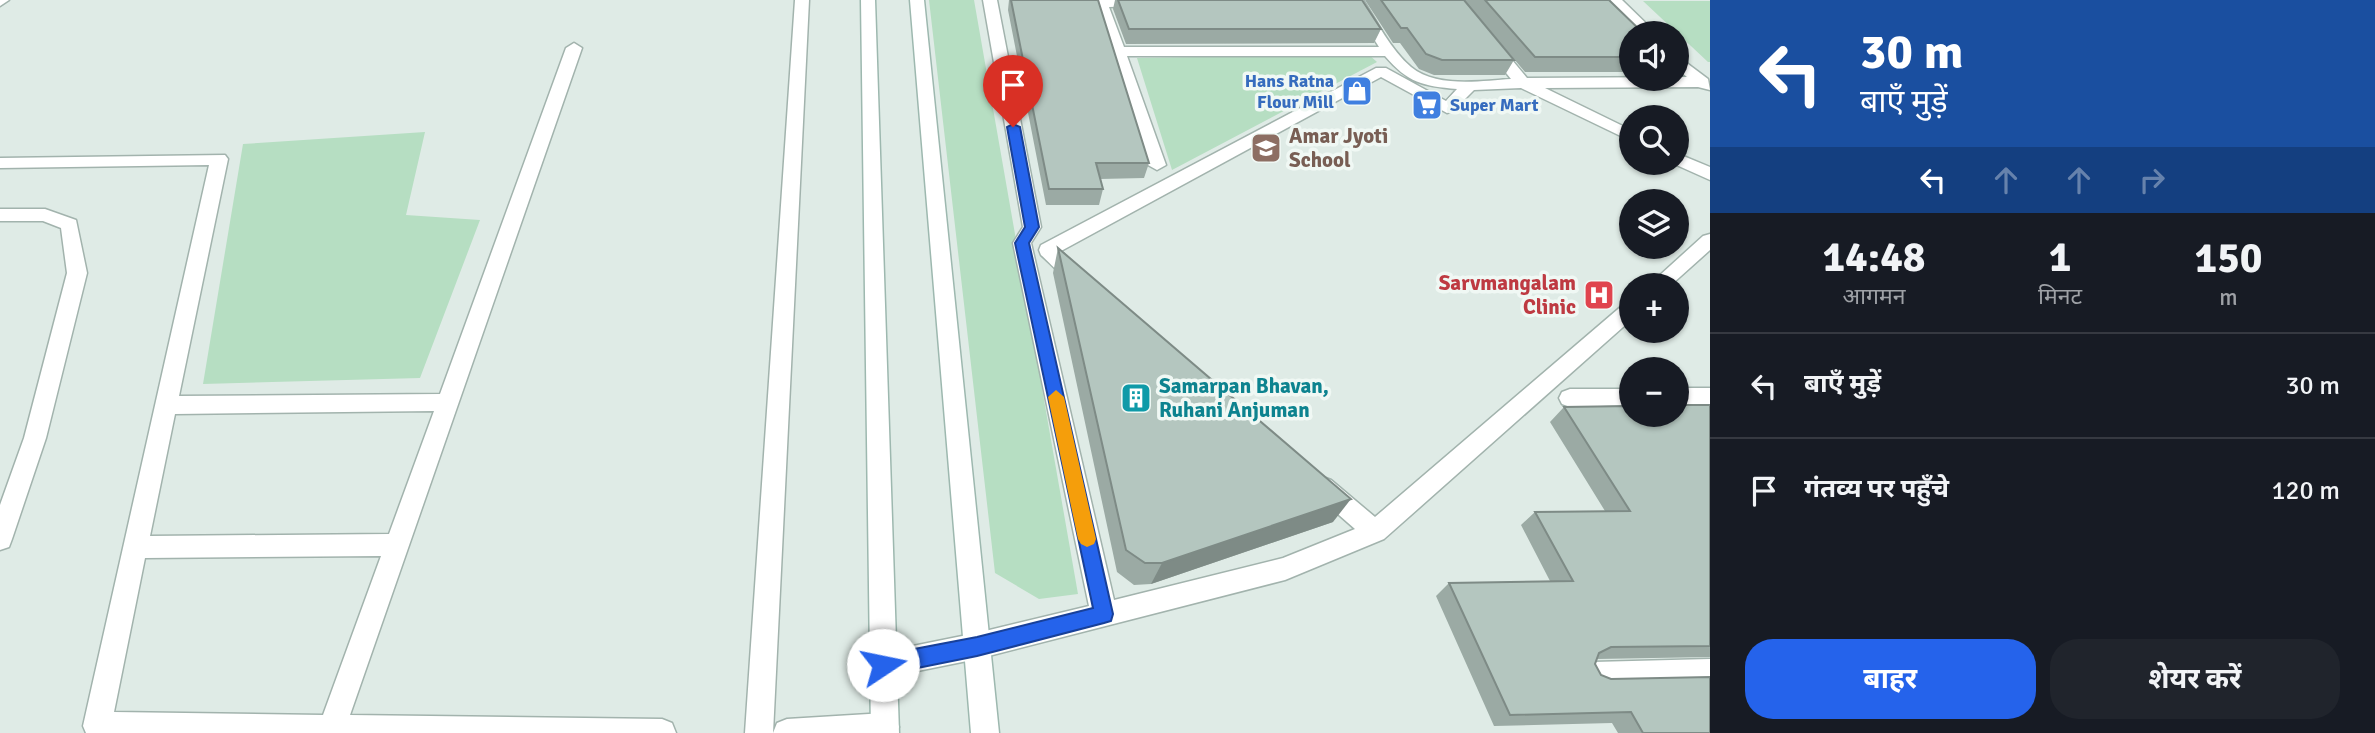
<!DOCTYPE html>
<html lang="hi">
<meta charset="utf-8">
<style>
:root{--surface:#171b24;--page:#20242c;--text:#f1f3f6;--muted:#9ea1a6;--line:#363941;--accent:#2563eb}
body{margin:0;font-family:Signika,"Noto Sans Devanagari",sans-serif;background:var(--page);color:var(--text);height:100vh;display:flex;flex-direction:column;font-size:26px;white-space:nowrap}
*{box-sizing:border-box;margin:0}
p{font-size:23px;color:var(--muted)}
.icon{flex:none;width:38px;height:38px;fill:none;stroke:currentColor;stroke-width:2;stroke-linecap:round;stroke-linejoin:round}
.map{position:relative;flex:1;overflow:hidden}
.panel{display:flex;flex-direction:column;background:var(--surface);width:665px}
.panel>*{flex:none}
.top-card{background:#1a4fa0;color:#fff;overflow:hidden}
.fabs{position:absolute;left:1619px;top:21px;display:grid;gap:14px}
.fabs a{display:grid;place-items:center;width:70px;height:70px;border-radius:50%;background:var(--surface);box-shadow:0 2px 5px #0004;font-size:35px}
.pin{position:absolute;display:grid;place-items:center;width:60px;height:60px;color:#fff;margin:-72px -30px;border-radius:50% 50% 50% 0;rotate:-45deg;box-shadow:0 0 7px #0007}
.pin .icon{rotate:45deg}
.me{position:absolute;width:77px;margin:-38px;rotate:79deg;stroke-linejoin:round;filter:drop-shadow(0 0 5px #0008)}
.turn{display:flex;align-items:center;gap:24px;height:147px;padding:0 35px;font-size:32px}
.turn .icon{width:91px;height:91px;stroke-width:2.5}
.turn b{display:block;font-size:49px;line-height:60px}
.lanes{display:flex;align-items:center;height:66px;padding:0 35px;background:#0003;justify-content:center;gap:35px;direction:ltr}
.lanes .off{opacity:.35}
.eta{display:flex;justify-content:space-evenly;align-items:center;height:119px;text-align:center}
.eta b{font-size:42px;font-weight:700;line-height:49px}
.primary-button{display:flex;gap:14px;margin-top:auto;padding:14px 35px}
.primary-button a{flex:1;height:80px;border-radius:28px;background:var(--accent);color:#fff;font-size:28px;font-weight:700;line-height:80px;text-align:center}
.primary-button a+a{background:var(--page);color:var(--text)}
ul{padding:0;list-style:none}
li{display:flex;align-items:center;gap:21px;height:105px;padding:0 35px;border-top:2px solid var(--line)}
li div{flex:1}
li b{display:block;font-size:26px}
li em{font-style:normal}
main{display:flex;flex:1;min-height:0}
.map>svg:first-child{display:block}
.green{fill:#b6dec2}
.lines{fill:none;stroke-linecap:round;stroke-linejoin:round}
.street-casing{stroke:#a2b3ad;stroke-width:3}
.secondary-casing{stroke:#9db8af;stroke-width:3}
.street{fill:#fff;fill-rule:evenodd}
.secondary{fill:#fff;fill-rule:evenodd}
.wall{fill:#9baaa4}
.shaded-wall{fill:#7e8b86}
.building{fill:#b4c6bf;stroke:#7e8b86;stroke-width:2}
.route{fill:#2563eb;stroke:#184099;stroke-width:2}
.slow{fill:#f59e0b}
.labels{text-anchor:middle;stroke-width:7;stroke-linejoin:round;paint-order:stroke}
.far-shop-label{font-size:18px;font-weight:bold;fill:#366cbe;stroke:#f0f8f4;text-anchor:end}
.education-label{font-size:21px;font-weight:bold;fill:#785e54;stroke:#f0f8f4;text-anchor:start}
.health-label{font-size:21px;font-weight:bold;fill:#be3a42;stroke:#f0f8f4;text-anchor:end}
.culture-label{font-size:21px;font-weight:bold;fill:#0d838f;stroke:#f0f8f4;text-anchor:start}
</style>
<main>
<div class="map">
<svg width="1710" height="733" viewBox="0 0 1710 733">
<rect width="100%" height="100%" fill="#dfebe6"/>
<!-- green -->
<path class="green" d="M929,0h45l104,594 -39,5 -44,-26z
M1643,1h67v61h-2z
M1368,54l9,8 -205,108 -35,-112z
M425,132l-19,83 74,5 -60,158 -217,6 40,-240z"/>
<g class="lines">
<!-- street casing -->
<g class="street-casing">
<path id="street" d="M0,0h9l-9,6z
M795,0h14l-36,733h-28z
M983,0h14l44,227 -10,16 83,357 169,-42 72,-29 -40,-35 -4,-7 4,-7 8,-3 8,3 44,37 249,-213 7,-2v18l-247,219 -99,41 -308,79 -94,19 -9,-4 -4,-9 4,-9 9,-4 94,-19 112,-27 -76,-363 10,-16z
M1065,0h83l-1,5 -5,1 -33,1 15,40h255l-30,-47h14c14,22 28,50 48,67 25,21 70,14 100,12l-64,-79h15l65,78 160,-1 -11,-9v-13l32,24 2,11 -12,-3 -153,1 86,42v11l-110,-53 -47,2 -21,21 -6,2 -66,-36 -320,174 25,24 -3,5c-17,5 -30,-15 -42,-25l-2,-5 2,-5 335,-177h10l60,33 11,-12c-34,-3 -49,-6 -72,-33h-258l39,109 -9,5 -9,-5 -53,-158 -30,-1z
M1607,0h15l34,33h-15z
M574,43l8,5 -232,667 312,4 10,4 4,10h-590l-3,-7 126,-561 -209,3v-10l225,-3 3,4 -49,237 261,-2 126,-346zM434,411l-45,123 -239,2 25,-122zM381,556l-58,159 -209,-3 31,-154z
M1676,153l34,14v13l-38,-17h4z
M0,209h45l31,11 11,53 -41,165 -34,101 -3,8 -9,3v-45l24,-67 43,-165 -6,-45 -18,-7h-43z
M1710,234v16l-39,35h-22l54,-49z
M1676,388h34v16l-34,1z
M1570,389h61v16l-61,2 -8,-3 -3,-6 3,-6z
M1710,659v26l-117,3 -9,-4 -4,-9 4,-9 9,-4z
M885,713l10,4 4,10 -3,6h-123l4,-10 10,-4z"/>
</g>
<!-- secondary casing -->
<g class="secondary-casing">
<path id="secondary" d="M861,0h14l24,733h-28z
M910,0h14l75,733h-28z"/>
</g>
<!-- street -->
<use href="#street" class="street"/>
<!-- secondary -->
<use href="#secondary" class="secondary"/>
</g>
<!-- wall -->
<path class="wall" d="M1009,0h89l51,163 -5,15 -44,1 3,10 -4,16h-53l-38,-195z
M1115,0h247l19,29 -7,14 -248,1 -13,-35z
M1365,0h99l50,60 -9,15h-71l-15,-6 -19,-26h-7z
M1464,0h145l22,33v39h-106z
M1058,248l275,274 -182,62 -17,1 -17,-13 -64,-299z
M1710,405v252l-113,2 -2,5 6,11 109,58h-92l-6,-10 -118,3 -58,-130 13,-13 101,-2 -29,-56 14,-13 70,-1 -55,-89 14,-15z"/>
<!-- shaded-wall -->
<path class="shaded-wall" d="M1351,499l-18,23 -182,62 11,-21z"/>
<!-- building -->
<path class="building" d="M1011,0h87l51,163h-53l7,26h-54z
M1118,0h244l19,29h-252z
M1381,0h83l50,60h-72l-16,-6 -19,-26h-6z
M1485,0h124l34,33h-12v24h-96z
M1058,248l293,251 -189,64h-17l-19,-13z
M1676,405h34v241l-99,1 -12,6 -4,11 6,11 10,4 99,-2v56h-67l-12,-21 -121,3 -61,-132 124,-2 -38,-69 95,-1 -66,-104 67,-1v9h45z"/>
<!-- route -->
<path class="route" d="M1013,124l7,3 19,100 -10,16 84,371 -2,7 -7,2 -127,33 -94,19 -7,-3 -3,-7 3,-7 7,-3 94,-18 116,-29 -78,-365 10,-16 -18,-100z"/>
<!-- slow -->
<path class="slow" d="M1056,390l8,7 32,142 -2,5 -7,3 -6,-3 -3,-5 -30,-142z"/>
<!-- icons -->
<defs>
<g id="shop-square" transform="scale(1.575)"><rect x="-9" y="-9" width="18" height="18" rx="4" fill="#3f7fe0" stroke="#f0f8f4"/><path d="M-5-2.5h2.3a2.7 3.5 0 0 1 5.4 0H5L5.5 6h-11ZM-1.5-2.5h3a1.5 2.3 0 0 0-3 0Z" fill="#fff"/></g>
<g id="supermarket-square" transform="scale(1.575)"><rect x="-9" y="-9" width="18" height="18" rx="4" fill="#3f7fe0" stroke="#f0f8f4"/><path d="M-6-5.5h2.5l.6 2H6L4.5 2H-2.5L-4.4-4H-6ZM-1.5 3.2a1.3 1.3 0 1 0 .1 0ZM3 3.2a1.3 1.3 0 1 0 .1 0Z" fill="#fff"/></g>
<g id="school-square" transform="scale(1.575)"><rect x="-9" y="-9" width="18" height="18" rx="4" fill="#8d6e63" stroke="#f0f8f4"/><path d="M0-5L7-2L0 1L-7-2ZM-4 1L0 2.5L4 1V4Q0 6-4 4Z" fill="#fff"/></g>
<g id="hospital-square" transform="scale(1.575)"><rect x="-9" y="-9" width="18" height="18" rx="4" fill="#e0444e" stroke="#f0f8f4"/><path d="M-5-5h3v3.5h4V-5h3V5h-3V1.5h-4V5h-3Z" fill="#fff"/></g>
<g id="building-square" transform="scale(1.575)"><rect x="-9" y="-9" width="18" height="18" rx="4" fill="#0f9aa8" stroke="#f0f8f4"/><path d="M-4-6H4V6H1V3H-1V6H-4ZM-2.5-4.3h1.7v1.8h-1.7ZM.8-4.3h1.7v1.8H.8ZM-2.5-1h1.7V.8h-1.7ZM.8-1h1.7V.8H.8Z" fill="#fff"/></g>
</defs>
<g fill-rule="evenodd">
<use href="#shop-square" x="1357" y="91"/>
<use href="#supermarket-square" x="1427" y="105"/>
<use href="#school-square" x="1266" y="148"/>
<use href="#hospital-square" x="1599" y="295"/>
<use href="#building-square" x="1136" y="398"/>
</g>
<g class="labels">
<!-- far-shop labels -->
<g class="far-shop-label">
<text x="1334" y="87">Hans Ratna<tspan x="1334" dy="21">Flour Mill</tspan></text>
<text x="1450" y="111" text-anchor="start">Super Mart</text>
</g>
<!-- education labels -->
<g class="education-label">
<text x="1289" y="143">Amar Jyoti<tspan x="1289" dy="24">School</tspan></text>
</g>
<!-- health labels -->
<g class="health-label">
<text x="1576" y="290">Sarvmangalam<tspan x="1576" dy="24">Clinic</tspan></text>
</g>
<!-- culture labels -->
<g class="culture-label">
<text x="1159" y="393">Samarpan Bhavan,<tspan x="1159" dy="24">Ruhani Anjuman</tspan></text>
</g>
</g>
</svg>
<div class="fabs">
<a><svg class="icon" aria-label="sound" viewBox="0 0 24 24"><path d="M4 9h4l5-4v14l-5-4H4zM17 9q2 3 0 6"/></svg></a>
<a><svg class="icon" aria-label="search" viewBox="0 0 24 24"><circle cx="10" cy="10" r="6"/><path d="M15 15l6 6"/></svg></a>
<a><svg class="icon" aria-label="layers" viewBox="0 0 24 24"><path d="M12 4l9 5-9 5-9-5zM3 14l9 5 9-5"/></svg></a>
<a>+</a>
<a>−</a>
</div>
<div class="pin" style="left:1013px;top:127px;background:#d93025"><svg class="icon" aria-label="arrive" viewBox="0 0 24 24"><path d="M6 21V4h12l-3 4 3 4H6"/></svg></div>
<svg class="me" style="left:883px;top:665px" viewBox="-20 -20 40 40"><circle r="19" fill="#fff"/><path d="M0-13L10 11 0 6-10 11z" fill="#2563eb"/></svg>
</div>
<section class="panel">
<div class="top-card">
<div class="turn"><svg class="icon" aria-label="left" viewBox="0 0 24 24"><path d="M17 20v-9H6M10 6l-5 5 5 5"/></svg><div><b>30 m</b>बाएँ मुड़ें</div></div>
<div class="lanes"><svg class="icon" aria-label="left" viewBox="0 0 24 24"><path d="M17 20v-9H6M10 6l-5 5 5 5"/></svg><svg class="icon off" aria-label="ahead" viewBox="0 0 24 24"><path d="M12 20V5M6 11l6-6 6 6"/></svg><svg class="icon off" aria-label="ahead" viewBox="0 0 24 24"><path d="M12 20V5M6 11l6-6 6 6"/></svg><svg class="icon off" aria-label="right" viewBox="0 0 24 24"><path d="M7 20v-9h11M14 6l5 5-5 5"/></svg></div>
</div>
<div class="eta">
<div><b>14:48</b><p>आगमन</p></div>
<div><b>1</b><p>मिनट</p></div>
<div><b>150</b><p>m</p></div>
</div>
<ul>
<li><svg class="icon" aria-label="left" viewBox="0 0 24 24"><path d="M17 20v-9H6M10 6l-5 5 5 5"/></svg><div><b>बाएँ मुड़ें</b></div><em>30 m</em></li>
<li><svg class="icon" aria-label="arrive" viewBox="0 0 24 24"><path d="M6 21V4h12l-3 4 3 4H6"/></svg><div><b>गंतव्य पर पहुँचे</b></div><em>120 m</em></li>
</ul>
<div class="primary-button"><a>बाहर</a><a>शेयर करें</a></div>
</section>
</main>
